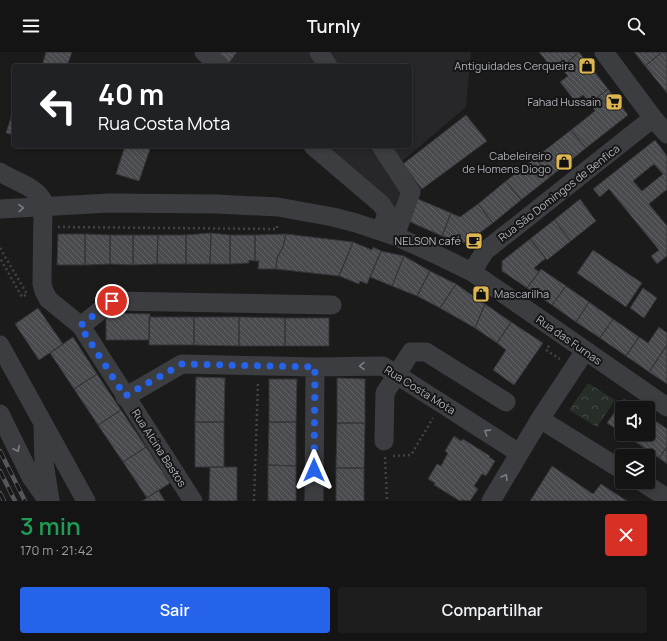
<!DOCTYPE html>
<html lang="pt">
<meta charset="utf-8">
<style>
:root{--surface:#141415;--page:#1d1d1e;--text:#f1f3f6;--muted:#9d9ea0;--line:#333334;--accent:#2563eb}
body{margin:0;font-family:Manrope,sans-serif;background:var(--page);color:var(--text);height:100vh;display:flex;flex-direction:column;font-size:15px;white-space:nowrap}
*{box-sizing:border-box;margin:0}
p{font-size:13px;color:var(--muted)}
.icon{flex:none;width:22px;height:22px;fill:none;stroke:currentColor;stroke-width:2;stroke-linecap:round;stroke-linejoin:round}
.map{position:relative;height:449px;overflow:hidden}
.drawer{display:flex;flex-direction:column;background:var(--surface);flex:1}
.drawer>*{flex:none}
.banner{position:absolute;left:12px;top:12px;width:400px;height:84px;border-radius:4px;box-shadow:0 2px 6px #0003,0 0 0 1px var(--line);background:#202124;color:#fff;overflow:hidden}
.tools{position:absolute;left:615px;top:349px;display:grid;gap:8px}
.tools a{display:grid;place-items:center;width:40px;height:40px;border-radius:4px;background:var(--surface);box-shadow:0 2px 6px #0003,0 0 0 1px var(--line);font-size:20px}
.pin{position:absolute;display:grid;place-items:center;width:34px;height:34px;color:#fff;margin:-17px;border:2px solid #fff;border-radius:50%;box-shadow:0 1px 4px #0007}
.me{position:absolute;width:44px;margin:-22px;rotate:0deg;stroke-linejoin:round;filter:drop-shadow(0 0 3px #0008)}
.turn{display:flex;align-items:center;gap:14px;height:84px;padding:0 20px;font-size:18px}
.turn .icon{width:52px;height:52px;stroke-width:2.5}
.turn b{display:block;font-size:28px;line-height:34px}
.round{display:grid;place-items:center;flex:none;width:42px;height:42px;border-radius:4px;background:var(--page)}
.overview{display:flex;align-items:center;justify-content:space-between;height:68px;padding:0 20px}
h1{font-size:24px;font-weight:600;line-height:30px;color:#1e9e55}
.button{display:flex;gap:8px;margin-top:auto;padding:8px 20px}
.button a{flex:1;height:46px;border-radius:4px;background:var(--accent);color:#fff;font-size:16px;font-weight:600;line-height:46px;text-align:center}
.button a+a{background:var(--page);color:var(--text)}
header{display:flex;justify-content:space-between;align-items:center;height:52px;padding:0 20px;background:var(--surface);font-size:18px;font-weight:600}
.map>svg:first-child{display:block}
.built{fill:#272729}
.park{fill:url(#park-crowns)}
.building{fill:url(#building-back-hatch);stroke:#353538;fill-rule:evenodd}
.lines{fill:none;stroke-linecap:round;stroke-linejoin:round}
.path{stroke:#424348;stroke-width:2.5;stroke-dasharray:2 3;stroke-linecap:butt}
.minor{stroke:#3c3d41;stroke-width:19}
.rail-casing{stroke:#55575c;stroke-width:4.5}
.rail{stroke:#161617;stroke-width:3;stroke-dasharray:9;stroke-linecap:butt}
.oneway{stroke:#7b7d84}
.route{stroke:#2563eb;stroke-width:7;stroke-dasharray:0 12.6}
.labels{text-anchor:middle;stroke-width:4;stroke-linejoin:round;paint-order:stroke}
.poi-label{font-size:11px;fill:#afb2ba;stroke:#161617;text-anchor:end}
.street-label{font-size:11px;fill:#afb2ba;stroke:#161617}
</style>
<header><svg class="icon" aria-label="menu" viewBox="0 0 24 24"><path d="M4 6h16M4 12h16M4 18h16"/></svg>Turnly<svg class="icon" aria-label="search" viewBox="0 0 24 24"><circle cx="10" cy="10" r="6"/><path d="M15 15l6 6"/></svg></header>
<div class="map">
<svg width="667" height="449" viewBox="0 0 667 449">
<defs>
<pattern id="park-crowns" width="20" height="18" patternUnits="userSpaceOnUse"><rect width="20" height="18" fill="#272e28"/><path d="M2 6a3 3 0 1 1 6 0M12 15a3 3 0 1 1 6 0" fill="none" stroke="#444a45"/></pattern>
<pattern id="building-back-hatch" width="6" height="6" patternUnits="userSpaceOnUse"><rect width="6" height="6" fill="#4a4b4e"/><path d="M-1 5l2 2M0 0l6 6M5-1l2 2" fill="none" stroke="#626365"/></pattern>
</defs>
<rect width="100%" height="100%" fill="#1b1b1c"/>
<!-- built -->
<path class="built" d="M212,0h259l-5,55 -66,56 22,26 -14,32 -86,-75h88v-80h-181z"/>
<!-- park -->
<path class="park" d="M588,331l27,17 -18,27 -28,-17z"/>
<!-- building -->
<path class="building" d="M46,0h26l-5,14h-25z
M217,0h20l-8,11z
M539,0h40l-18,16 -5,-6 -5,5z
M579,0l29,37 -18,14 -7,-8 -8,6 -15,-19 8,-6 -7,-8z
M634,0h28l-17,14z
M662,0h5v41l-22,-27z
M608,37l20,26 -42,33 -15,-18 24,-19 -5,-8z
M14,56v27l-8,-2z
M466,63l21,26 -65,48 -19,-25z
M571,78l15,18 -36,29 -15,-19z
M655,88l12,16v35l-1,-1 -17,14 18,22v30l-10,8 -6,-8 8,-6 -50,-61 -9,8 -7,-8zM654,112l9,10 -21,17 -9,-10z
M125,94h26l-12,35 -23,-7z
M535,106l15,19 -29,23 -15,-19z
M506,129l15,19 -28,23 -15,-19z
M418,147l33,14 -9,23 -34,-15z
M580,147l16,22 -25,20 -17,-21z
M478,152l15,19 -23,17 -6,3 -22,-7 9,-23 9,4z
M554,168l17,21 -24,19 -17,-21z
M211,181l-1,31h-24v-29z
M211,181l19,2v29h-20z
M58,182h27v31h-28z
M85,182l25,1v29l-25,1z
M286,182l67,8 -14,34 -63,-7 1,-11 6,-11z
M286,182l-3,13 -6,11 -1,11h-18l1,-8h-4v-26z
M110,183h23v30l-23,-1z
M133,183h25l-1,29 -24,1z
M158,183h28v29h-29z
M230,183h25v26l-6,-1v3l-19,1z
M530,187l16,19 -12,10 5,4 -12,16 -25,-17v-10z
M353,190l19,8 1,-3 8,4 -14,33 -7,-3 -1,3 -20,-8z
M593,198l49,33 -16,24 -49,-34z
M381,199l23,5 -12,30 -22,-9z
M404,204l26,15 -13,25 -25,-10z
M541,217l25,17 -14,19 -25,-17z
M430,219l26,13 -16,24 -23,-12z
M456,232l29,20 -10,24 -35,-20z
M566,234l23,16 -13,20 -24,-17z
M643,236l14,10 -13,20 -14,-10z
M589,250l24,17 -13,19 -24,-16z
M485,252l26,18 -14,21 -22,-15z
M38,256l25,36 -24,16 -24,-36z
M106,261l44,1 -1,26h-43z
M149,265h45v28h-45z
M194,265h45v29l-45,-1z
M239,265l46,1v28h-46z
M285,266h44v28h-44z
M613,267l26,18 -13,19 -26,-18z
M511,270l32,21 -29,42 -21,-15 13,-20 -9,-7z
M659,275l8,6v12l-18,27 -23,-16 13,-19 9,6z
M73,285l24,37 -23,15 -24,-36z
M667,293v39l-18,-12z
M97,322l24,36 -23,15 -24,-36z
M196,325l29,1 -1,44h-29z
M337,326l28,1v44h-28z
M269,327h28l-1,43h-27z
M624,347l13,9h-15v25l-15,-10z
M121,358l25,37 -23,15 -25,-37z
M650,365l17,12v18l-8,11 -26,-18 5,-6h10v-15z
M195,370h29v45h-29z
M269,370h27v44l-28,-1z
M337,371h28l-1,45h-28z
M624,382h14l-5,6z
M454,384l7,5 2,-2 27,17 -1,1 6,4 -9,15 -4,-2 -8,12 4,3 -8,12 -8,-1 -2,1 -26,-16 1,-2 -7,-4 9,-15 4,2 7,-13 -3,-2z
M146,395l24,36 -23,15 -24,-36z
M667,395v17l-8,-6z
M268,413l28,1v35h-28z
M552,414l41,28 8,-10 26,17h-97z
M210,415h27v34h-28z
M336,416h28v33h-28z
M158,438l7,11h-23l5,-3z"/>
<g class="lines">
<!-- path -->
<path class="path" d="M58,175l219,2v-5
M0,196l27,46 -5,3 -22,-39
M549,294l-3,4 14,9
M393,404l18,-1 22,-37
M385,405l2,44
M254,449l4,-119"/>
<!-- minor -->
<path class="minor" d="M204,0l16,14
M319,0l9,14
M604,0l49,66 14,16
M313,94l68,58 6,9 -6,18
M381,94l30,46 -16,44
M0,120c13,9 36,14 43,29l-1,83 2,7 4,8 33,27 112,175
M0,157l110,-6 106,1 62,3 55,10 23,6 39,13 36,16 41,20 195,135
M472,220l13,-21 168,-133
M81,274l31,-25 220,4
M0,293l86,156
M125,345l57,-33 133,3 68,-1 136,87
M0,362l31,63 17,24
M540,367l82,51
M43,375l1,36 6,37
M384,389l1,-48 26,-41h15l80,50
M642,430l25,16
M314,449l1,-134
M491,449l49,-82 45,-68"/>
<!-- rail casing -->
<g class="rail-casing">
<path id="rail" d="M0,399l25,50
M0,419l15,30
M0,441l4,8"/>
</g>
<!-- rail -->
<use href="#rail" class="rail"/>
</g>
<!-- one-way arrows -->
<defs><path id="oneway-chevron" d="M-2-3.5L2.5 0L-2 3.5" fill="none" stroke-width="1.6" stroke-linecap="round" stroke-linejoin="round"/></defs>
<g class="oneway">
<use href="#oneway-chevron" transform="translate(21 156) rotate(-2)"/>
<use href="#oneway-chevron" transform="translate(362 314) rotate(179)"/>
<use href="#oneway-chevron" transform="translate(487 380) rotate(-147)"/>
<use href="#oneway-chevron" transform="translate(17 397) rotate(63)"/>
<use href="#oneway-chevron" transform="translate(505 425) rotate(-59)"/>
</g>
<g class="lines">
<!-- route -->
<path class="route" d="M112,249l-32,25 45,70 57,-32 133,3 -1,103"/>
</g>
<!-- icons -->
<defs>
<g id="shop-square" transform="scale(0.9)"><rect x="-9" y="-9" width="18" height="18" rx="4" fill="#ddb652" stroke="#161617"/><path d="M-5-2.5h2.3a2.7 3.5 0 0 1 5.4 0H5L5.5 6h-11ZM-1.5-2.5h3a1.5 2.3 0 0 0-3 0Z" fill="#111"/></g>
<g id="supermarket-square" transform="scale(0.9)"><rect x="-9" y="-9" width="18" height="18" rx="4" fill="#ddb652" stroke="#161617"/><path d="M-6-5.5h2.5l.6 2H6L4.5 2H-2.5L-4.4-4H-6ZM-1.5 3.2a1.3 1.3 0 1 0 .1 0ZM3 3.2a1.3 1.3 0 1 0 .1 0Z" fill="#111"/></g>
<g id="cafe-square" transform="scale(0.9)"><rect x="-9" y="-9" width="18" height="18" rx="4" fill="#ddb652" stroke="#161617"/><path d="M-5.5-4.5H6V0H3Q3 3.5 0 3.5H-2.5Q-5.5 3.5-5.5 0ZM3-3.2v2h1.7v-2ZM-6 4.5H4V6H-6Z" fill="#111"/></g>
</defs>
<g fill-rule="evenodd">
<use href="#shop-square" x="587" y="14"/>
<use href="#supermarket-square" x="614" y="50"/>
<use href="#shop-square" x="564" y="110"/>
<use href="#cafe-square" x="474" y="189"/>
<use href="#shop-square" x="481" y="242"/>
</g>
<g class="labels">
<!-- poi labels -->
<g class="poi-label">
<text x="574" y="18">Antiguidades Cerqueira</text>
<text x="601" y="54">Fahad Hussain</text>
<text x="551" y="108">Cabeleireiro<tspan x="551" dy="13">de Homens Diogo</tspan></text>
<text x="461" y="193">NELSON café</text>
<text x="494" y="246" text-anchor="start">Mascarilha</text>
</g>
<!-- street labels -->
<g class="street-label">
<text transform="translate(559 141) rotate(-38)" y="4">Rua São Domingos de Benfica</text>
<text transform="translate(569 288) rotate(35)" y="4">Rua das Furnas</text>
<text transform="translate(420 338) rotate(32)" y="4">Rua Costa Mota</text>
<text transform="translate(159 396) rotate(57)" y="4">Rua Alcina Bastos</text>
</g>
</g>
</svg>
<div class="tools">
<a><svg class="icon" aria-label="sound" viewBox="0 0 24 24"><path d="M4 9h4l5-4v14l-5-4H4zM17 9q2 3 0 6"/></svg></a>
<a><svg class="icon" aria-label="layers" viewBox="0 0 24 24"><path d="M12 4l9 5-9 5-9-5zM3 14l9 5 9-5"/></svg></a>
</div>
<div class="pin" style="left:112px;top:249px;background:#d93025"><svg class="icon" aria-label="arrive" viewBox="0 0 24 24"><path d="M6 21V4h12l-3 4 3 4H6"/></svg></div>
<svg class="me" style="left:314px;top:418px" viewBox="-20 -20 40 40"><path d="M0-17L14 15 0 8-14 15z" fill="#2563eb" stroke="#fff" stroke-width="4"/></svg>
<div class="banner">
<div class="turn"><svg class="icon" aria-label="left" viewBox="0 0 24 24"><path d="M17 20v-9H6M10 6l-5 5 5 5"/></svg><div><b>40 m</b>Rua Costa Mota</div></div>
</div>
</div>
<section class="drawer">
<div class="overview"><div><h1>3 min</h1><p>170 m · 21:42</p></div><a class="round" style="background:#d93025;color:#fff"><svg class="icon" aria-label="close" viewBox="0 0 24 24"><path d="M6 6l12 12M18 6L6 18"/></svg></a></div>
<div class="button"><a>Sair</a><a>Compartilhar</a></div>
</section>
